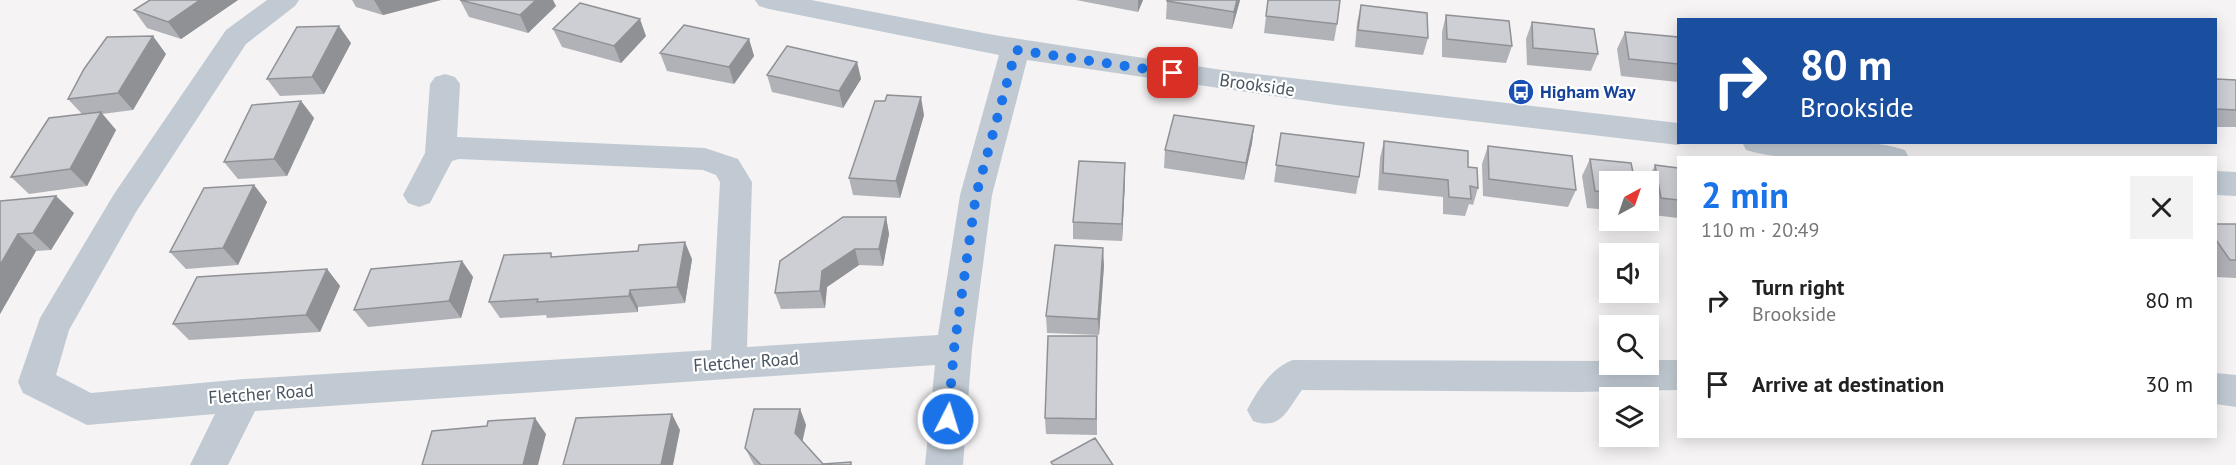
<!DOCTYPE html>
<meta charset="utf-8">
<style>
:root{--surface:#fff;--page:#f2f2f2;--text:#222;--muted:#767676;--accent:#1a73e8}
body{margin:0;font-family:"PT Sans",sans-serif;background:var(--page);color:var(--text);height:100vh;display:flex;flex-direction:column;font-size:22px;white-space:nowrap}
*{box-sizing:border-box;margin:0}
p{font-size:20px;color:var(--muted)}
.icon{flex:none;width:33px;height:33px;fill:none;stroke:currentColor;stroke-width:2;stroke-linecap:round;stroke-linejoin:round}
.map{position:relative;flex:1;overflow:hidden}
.panel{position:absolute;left:1677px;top:156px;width:540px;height:282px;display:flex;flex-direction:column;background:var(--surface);border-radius:0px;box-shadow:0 3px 15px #0003}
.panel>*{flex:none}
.top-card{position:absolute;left:1677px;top:18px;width:540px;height:126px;border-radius:0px;box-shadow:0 3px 15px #0003;background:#1a4fa0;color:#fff;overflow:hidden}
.needle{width:39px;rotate:40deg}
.buttons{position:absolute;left:1599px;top:171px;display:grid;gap:12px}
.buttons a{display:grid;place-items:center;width:60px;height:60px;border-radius:0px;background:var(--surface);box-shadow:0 3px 15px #0003;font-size:30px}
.pin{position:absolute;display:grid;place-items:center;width:51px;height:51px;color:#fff;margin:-26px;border-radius:12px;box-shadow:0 3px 9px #0006}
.me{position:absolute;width:66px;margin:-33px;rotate:5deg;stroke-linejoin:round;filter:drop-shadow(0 0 4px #0008)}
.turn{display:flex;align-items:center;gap:21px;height:126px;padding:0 24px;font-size:27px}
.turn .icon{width:78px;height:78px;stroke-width:2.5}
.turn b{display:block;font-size:42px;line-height:51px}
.round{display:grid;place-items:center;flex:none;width:63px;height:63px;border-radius:0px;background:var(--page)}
.summary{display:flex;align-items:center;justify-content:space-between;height:102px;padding:0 24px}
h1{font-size:36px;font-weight:700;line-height:45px;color:var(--accent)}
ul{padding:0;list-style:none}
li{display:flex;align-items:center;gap:18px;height:84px;padding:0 24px}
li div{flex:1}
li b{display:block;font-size:22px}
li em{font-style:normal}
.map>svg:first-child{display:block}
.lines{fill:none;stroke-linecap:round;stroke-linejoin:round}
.minor{fill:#c1cad2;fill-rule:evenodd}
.wall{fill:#b0b2b7}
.shaded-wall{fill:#909195}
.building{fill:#cdcfd5;stroke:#909195;stroke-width:1.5}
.route{stroke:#1a73e8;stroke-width:10;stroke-dasharray:0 18}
.labels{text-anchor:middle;stroke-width:4.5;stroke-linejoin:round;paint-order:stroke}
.street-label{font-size:18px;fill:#4a5661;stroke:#fff}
.transit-label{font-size:18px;font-weight:bold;fill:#164399;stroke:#fff;text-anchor:start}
</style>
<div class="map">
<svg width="2236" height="465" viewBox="0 0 2236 465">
<rect width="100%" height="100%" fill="#f5f3f3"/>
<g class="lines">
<!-- minor -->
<path class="minor" d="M267,0h32l-4,6 -49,38 -110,168 -67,118 -13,45 35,18 153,-14 467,-29 9,-168 -4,-7 -13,-5 -244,-11 -7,2 -22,42 -11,4 -11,-4 -5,-8 22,-42 5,-69 5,-7 10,-3 10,3 5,7 -3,53 248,11 33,11 14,23 -5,165 191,-12 22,-140 39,-140 -230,-46 -10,-3 -4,-6h56l183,35 228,35 456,53v19h8l-8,3 -342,-40 -309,-45 -35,135 -20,154 -9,116h-38l10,-100 -680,46 -27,54h-38l25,-51 -128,11 -64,-32 -5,-11 22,-64 74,-124 112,-164z
M1742,142c51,0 114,-7 163,8l4,8c-51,0 -114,6 -163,-8z
M2216,171l20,1v24l-20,-1z
M1293,360l317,1v3h38v-4h30v30l-100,2 -276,-2c-15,20 -21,41 -49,31l-6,-11c10,-19 25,-43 46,-50z
M2216,373l20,2v32l-20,-3z"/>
</g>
<!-- wall -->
<path class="wall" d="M150,0h88l-57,39 -34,-11 -13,-18z
M352,0h89l-58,15 -27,-8z
M460,0l96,6 -28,27 -59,-16z
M1076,0h67l-5,12z
M1167,0h73l-8,29 -66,-10z
M1268,0l69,24 -3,17 -70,-8z
M1361,5l67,33 -5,17 -68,-8 2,-24z
M1446,15l66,31 -6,17 -64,-6v-25z
M1532,22l66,32 -7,17 -64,-6 -1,-26z
M553,29l93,7 -25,27 -59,-16z
M1625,32l53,5v45l-57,-6 -4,-27z
M749,39l5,17 -20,28 -67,-13 -7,-18z
M351,43l-27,51 -44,2 -13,-17z
M166,54l-33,56 -31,4 14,16 -29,56 -58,8 -18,-17 71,-63 -14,-15z
M857,62l4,17 -18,29 -71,-16 -5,-17z
M2216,79l20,1v47h-20z
M301,101l13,17 -27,58 -49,3 -14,-17z
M885,101l39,14 -24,83 -47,-3 -4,-17z
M1254,126l-2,17 -8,37 -80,-12 1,-18z
M1281,133l78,44 -3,17 -82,-12z
M1384,141l94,47 -5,17 -4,-1 -4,12 -22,-2v-17l-65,-7 2,-32z
M1488,146l88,44 -8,17 -85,-11 -1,-32z
M1590,159l20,23v28l-23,-2 -5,-32z
M1655,165l23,3v50l-25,-3 -5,-24v-9h-1z
M1125,180l-3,61 -49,-2v-17z
M254,185l13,17 -29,63 -52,4 -16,-17z
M0,201l74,12 -23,37 -15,1 -36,63z
M886,217l3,17 -6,32 -24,-1 -32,22 -2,21 -44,1 -6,-16z
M2216,224h20v54l-20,-1z
M553,257l139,2 -7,44 -47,4v5l-91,6 -1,-3 -46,3 -11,-16z
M462,261l11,16 -12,41 -93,9 -14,-17z
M1104,265l-5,70 -52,-2 -1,-17z
M327,269l13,17 -20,46 -131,8 -16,-16z
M1097,353v82l-51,-1 -1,-16z
M800,409l6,16 -4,16 21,23 29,1h-98l-9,-17z"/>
<!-- shaded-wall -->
<path class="shaded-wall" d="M200,0h38l-57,39 -13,-17z
M374,0h67l-58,15z
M536,0h17l3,6 -28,27 -8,-18z
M1138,0h5l-5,12z
M1237,0h3l-1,4 -7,25 2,-17z
M640,19l6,17 -25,27 -7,-17z
M339,26l12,17 -27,51 -12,-17z
M153,36l13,18 -33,56 -15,-17z
M749,39l5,17 -20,28 -5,-17z
M857,62l4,17 -18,29 -4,-17z
M921,97l3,18 -24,83 -4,-17z
M301,101l13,17 -27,58 -13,-17z
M101,112l15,18 -29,56 -17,-17z
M1254,126l-2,17 -8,37 2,-17z
M1125,163v17l-3,61v-17z
M254,185l13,17 -29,63 -15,-17z
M56,196l18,17 -23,37 -18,-17z
M886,217l3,17 -6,32 -4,-17z
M18,234l18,17 -36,63v-49z
M685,242l7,17 -7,44 -8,-16z
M1103,248l1,17 -5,70 -1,-16z
M855,249l4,16 -32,22 -2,21 -5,-17 2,-20z
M462,261l11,16 -12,41 -12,-17z
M327,269l13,17 -20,46 -14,-17z
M630,290l8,17v5l-9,-16z
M800,409l6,16 -5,23 -6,-15z
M672,414l8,16 -7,35h-12z
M535,418l11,16 -8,31h-15z"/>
<!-- building -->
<path class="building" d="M150,0h50l-32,22 -34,-12z
M460,0h76l-16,15z
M1167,0h70l-3,12 -67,-11z
M1268,0h72l-3,24 -71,-8z
M580,3l60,16 -26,27 -61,-17z
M1361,5l66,8 1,25 -70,-8z
M1446,15l63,6 3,25 -65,-7z
M1532,22l62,7 4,25 -65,-6z
M684,25l65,14 -20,28 -69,-14z
M339,26l-27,51 -45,2 30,-52z
M1625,32l53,5v27l-49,-5z
M153,36l-35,57 -50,6 16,-30 23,-32z
M787,46l70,16 -18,29 -72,-16z
M2216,79l20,1v30l-20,-1z
M887,95l34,2 -25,84 -47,-3 26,-77h10z
M301,101l-27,58 -50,3 28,-57z
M101,112l-31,57 -59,8 38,-59z
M1174,115l80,11 -8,37 -81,-13z
M1281,133l83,10 -5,34 -83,-12z
M1384,141l84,10v16l9,1 1,20 -8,-2 1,13 -22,-2 -1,-17 -65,-7z
M1488,146l84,10 4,34 -87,-11z
M1590,159l41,4 4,19h-25v11l-15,-2z
M1079,161l46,2 -3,61 -49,-2z
M1655,165l23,3v32l-17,-2z
M254,185l-31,63 -53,4 34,-64z
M56,196l-23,37 -15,1 -18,31v-64z
M843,217h43l-7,32h-24l-33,22 -2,20 -45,2 5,-32z
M2216,224h20v36h-6l-14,-20z
M685,242l-8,45 -47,3 -1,6 -92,6 1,-3 -49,3 15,-47 47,-2v4l87,-6 1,-6z
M1055,245l48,3 -5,71 -52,-3z
M462,261l-13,40 -95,9 17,-41z
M327,269l-21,46 -133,9 24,-47z
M1048,336h49l-1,83 -51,-1z
M754,409h46l-5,24 28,31 28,-2v3h-90l-16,-17z
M672,414l-11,51h-98l13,-47z
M535,418l-12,47h-101l10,-34 55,-5 1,-5z
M1095,438l18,27h-60l-2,-3z"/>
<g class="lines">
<!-- route -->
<path class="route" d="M948,419l6,-70 22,-154 40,-145 157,23"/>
</g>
<!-- icons -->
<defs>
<g id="bus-disc" transform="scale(1.35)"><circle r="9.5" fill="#1a4fb4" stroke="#fff"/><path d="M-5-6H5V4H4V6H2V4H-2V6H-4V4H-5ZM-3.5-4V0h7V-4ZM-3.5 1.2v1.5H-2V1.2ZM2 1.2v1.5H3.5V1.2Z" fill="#fff"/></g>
</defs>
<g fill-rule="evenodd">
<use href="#bus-disc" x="1521" y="92"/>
</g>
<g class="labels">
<!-- street labels -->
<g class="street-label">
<text transform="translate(1257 85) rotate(8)" y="6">Brookside</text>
<text transform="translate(746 362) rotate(-4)" y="6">Fletcher Road</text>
<text transform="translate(261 394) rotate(-4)" y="6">Fletcher Road</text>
</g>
<!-- transit labels -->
<g class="transit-label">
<text x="1540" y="98">Higham Way</text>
</g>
</g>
</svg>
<div class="buttons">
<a><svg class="needle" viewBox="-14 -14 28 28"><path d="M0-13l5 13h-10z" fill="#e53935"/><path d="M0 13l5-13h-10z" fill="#767676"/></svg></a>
<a><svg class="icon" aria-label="sound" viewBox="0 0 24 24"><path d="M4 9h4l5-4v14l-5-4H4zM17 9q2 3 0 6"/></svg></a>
<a><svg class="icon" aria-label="search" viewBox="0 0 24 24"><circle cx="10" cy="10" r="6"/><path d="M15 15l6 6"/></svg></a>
<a><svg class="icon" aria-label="layers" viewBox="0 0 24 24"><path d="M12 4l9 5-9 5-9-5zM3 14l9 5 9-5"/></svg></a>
</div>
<div class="pin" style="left:1173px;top:73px;background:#d93025"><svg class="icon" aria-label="arrive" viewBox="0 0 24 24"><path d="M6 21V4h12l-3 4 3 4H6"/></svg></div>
<svg class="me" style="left:948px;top:419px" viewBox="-20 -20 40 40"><circle r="17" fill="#1a73e8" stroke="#fff" stroke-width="3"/><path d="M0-11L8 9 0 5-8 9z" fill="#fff"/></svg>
<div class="top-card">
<div class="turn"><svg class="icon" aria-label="right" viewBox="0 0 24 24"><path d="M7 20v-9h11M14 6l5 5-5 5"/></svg><div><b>80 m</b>Brookside</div></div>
</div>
<section class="panel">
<div class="summary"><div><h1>2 min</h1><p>110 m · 20:49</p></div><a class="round"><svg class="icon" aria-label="close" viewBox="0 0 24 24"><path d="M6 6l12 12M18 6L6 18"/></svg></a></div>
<ul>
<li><svg class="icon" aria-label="right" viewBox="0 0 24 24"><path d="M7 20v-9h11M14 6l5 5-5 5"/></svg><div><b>Turn right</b><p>Brookside</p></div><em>80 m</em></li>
<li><svg class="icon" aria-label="arrive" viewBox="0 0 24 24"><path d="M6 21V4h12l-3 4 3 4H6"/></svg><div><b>Arrive at destination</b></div><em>30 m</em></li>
</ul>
</section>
</div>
